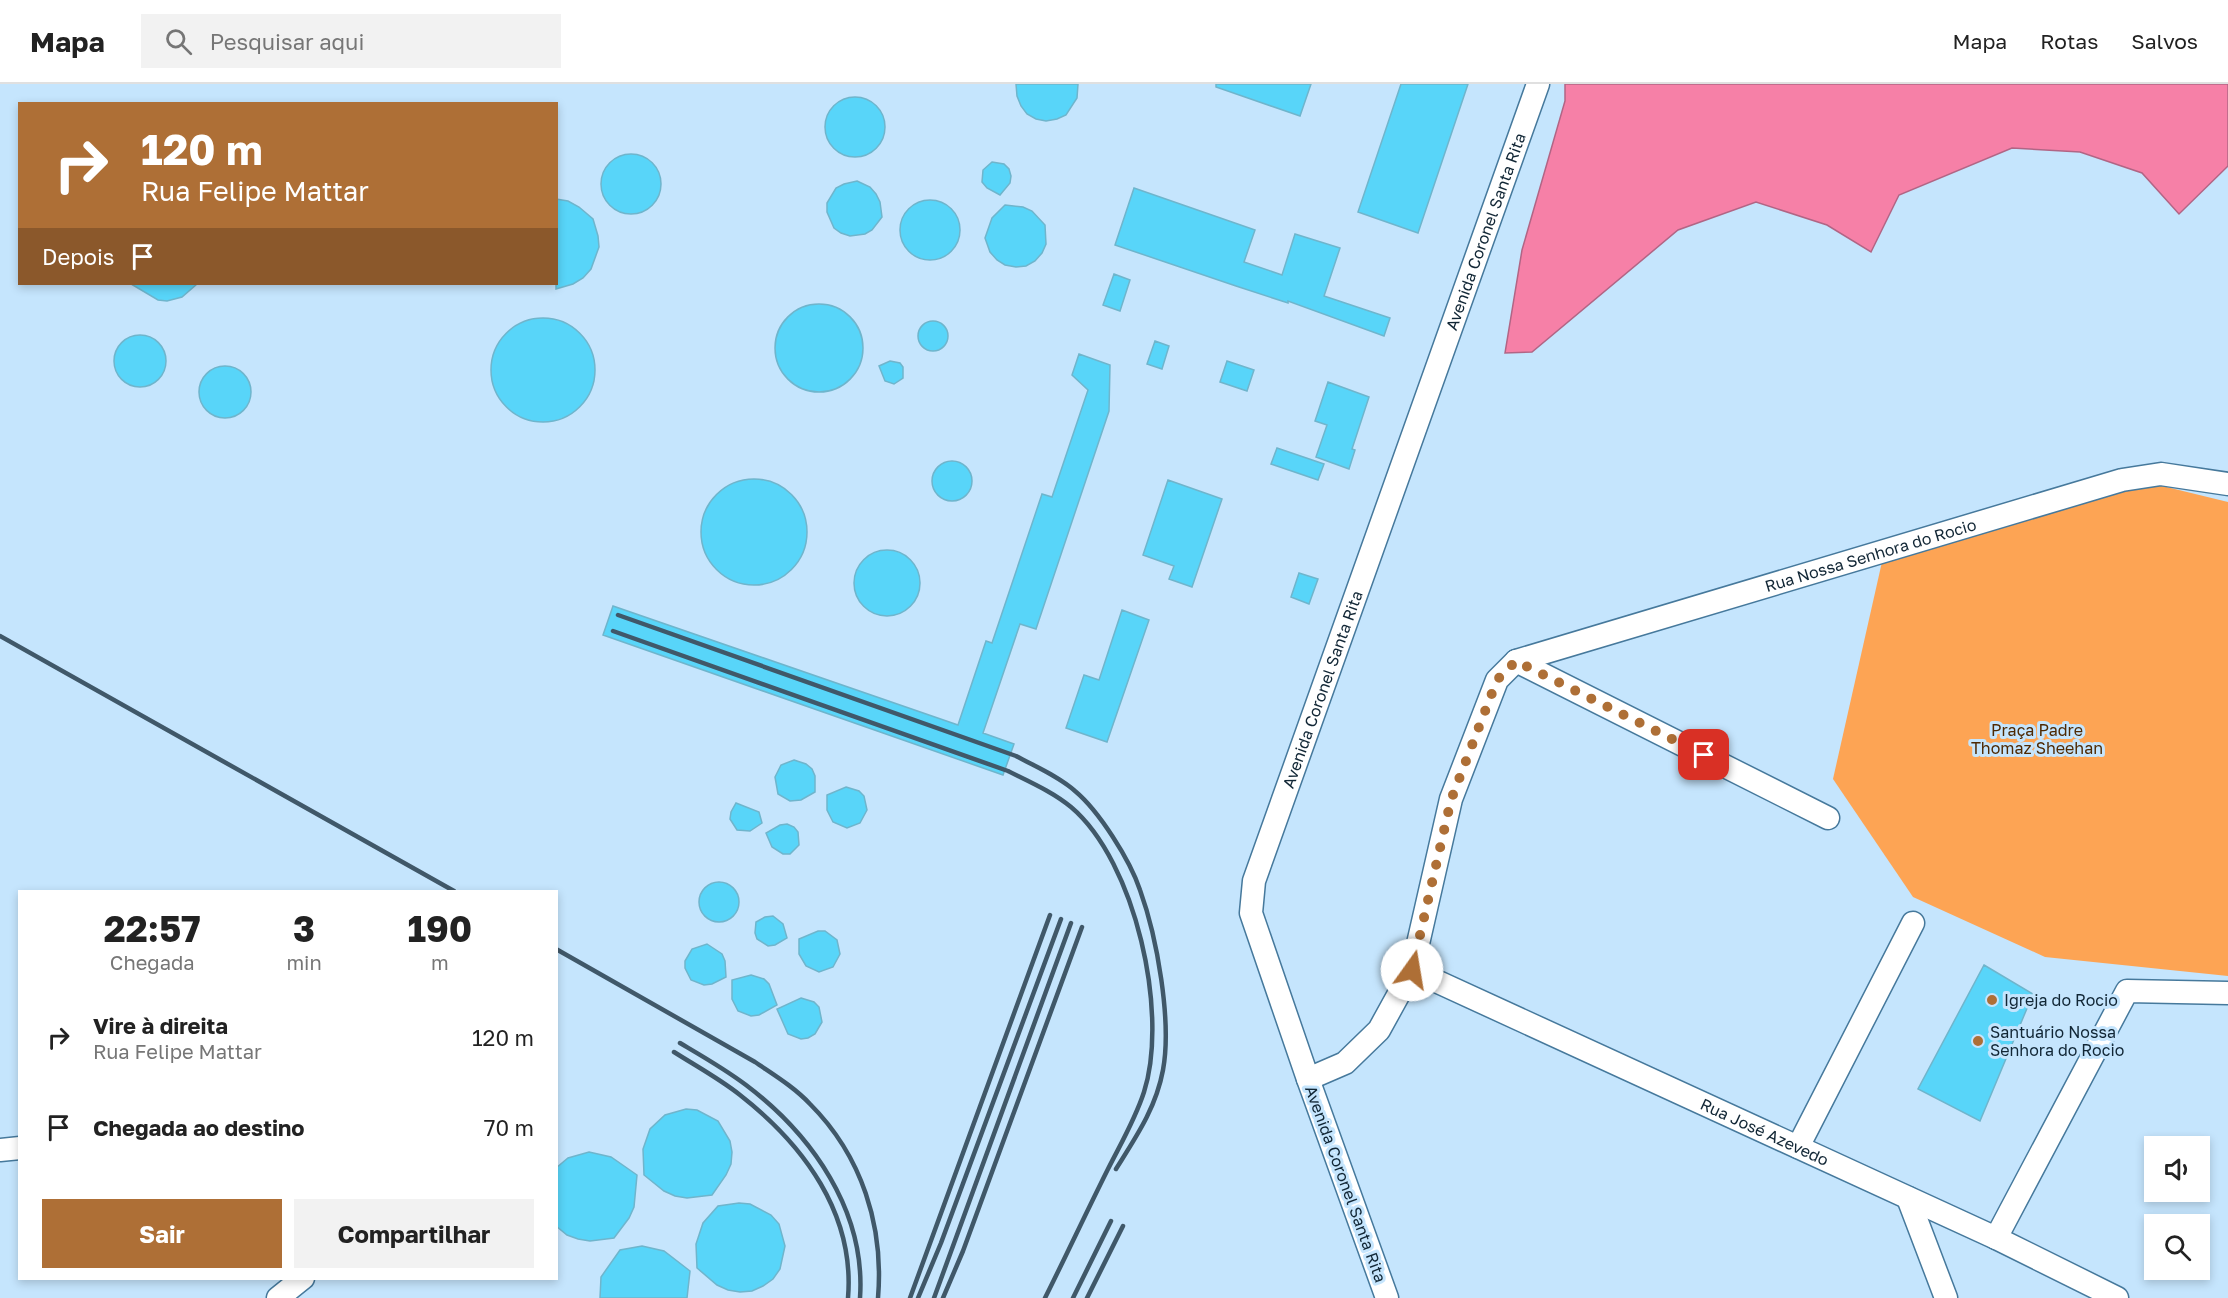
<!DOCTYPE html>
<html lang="pt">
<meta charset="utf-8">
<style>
:root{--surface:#fff;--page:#f2f2f2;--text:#222;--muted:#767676;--line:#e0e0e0;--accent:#ae6f36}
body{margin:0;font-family:"Golos Text",sans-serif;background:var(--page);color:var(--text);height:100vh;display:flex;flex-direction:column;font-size:22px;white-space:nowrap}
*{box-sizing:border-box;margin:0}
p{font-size:20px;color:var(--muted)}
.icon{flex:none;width:33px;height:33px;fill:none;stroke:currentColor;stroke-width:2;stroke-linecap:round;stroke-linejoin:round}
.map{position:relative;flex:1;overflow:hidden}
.details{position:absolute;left:18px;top:806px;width:540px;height:390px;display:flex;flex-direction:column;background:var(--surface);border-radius:0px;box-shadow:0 3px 9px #0003}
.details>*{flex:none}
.hud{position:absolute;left:18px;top:18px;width:540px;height:183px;border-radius:0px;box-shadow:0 3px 9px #0003;background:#ae6f36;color:#fff;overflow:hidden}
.controls{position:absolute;left:2144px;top:1052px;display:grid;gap:12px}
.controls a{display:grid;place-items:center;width:66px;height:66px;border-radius:0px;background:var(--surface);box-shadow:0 3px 9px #0003;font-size:30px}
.pin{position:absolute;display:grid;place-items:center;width:51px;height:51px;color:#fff;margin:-26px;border-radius:12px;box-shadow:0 3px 9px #0006}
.me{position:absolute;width:66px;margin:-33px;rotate:13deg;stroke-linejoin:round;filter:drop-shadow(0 0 4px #0008)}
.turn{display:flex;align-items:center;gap:21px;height:126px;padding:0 24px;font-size:27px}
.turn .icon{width:78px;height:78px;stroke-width:2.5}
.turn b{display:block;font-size:42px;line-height:51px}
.then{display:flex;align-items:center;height:57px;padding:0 24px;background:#0003;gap:12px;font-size:22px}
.eta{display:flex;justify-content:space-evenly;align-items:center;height:102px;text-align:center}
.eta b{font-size:36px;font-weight:700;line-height:42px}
.button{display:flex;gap:12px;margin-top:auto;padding:12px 24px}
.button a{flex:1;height:69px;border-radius:0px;background:var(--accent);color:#fff;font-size:24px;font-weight:700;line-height:69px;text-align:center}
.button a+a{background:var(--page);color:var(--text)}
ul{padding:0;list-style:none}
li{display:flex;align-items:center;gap:18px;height:90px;padding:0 24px}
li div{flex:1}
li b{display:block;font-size:22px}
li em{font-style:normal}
header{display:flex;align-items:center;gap:36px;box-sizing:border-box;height:84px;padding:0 30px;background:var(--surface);border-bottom:2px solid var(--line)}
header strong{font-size:28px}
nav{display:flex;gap:33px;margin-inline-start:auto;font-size:21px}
.search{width:420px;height:54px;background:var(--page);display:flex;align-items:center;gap:15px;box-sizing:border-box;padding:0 21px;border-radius:0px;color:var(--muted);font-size:22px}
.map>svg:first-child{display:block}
.green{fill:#fda454}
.water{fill:#f680a7;stroke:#b16585;stroke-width:1.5}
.building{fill:#58d5f9;stroke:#6fb5cc;stroke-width:1.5}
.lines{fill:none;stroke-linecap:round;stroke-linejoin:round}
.street-casing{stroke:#46799c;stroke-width:25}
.street{stroke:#fff;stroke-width:22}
.rail{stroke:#405869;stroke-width:4.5}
.route{stroke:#ae6f36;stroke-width:10;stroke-dasharray:0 18}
.poi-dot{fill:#ae6f36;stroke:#c5e5fd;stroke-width:2}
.labels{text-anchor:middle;stroke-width:6;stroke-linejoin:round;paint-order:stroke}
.street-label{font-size:16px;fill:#112635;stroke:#c5e5fd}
.park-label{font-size:16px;fill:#4e2903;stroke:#c5e5fd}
.poi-label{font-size:16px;fill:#112635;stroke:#c5e5fd;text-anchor:start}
</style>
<header>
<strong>Mapa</strong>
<div class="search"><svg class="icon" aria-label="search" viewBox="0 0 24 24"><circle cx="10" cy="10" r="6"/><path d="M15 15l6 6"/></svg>Pesquisar aqui</div>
<nav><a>Mapa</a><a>Rotas</a><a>Salvos</a></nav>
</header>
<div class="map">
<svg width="2228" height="1214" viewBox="0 0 2228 1214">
<rect width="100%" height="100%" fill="#c5e5fd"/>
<!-- green -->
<path class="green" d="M2146,398l82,20v474l-183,-19 -132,-60 -80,-118 51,-226z"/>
<!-- water -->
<path class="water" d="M1565,0h663v82l-49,48 -37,-41 -62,-21 -68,-4 -113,47 -28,57 -44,-27 -71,-23 -78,28 -146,122 -27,1 17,-103 43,-149z"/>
<!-- building -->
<path class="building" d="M1016,0h62l-1,14 -11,17 -9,4 -11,2 -10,-2 -9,-5 -6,-8 -4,-10z
M1216,0h95l-11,32 -84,-29z
M1401,0h67l-50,149 -60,-21z
M825 43a30 30 0 1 1 60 0a30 30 0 1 1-60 0Z
M601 100a30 30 0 1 1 60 0a30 30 0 1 1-60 0Z
M992,78l12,2 5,5 2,7 -1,7 -10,12 -13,-7 -5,-6 1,-12z
M857,97l13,6 6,7 4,8 2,15 -10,13 -7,4 -15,2 -9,-3 -7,-5 -7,-16v-9l9,-15 8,-4z
M1134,104l121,42 -11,32 38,13 13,-41 45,14 -16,48 66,22 -6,18 -96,-35v2l-52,-17 -121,-41z
M556,115l12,2 11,6 14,12 5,17 1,11 -8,22 -8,9 -10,6 -17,5z
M900 146a30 30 0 1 1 60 0a30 30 0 1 1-60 0Z
M1005,121l18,2 9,4 13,14 1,19 -4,9 -7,8 -9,5 -10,1 -11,-2 -8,-5 -7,-8 -5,-14 7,-20z
M1114,190l16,6 -10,31 -17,-6z
M131,200h66l-15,13 -15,4 -9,-1z
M775 264a44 44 0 1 1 88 0a44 44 0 1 1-88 0Z
M491 286a52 52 0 1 1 104 0a52 52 0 1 1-104 0Z
M918 252a15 15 0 1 1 30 0a15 15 0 1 1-30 0Z
M114 277a26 26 0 1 1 52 0a26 26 0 1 1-52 0Z
M1155,257l14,5 -7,23 -15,-5z
M1079,270l31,11 -1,46 -73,218 -16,-5 -37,109 31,11 -11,31 -400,-140 10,-29 345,119 28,-84 6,2 50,-149 10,3 36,-107 -16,-15z
M890,277l10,2 3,4v11l-9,6 -9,-3 -6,-15z
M1227,277l27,9 -7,21 -27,-9z
M199 308a26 26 0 1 1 52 0a26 26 0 1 1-52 0Z
M1328,298l41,15 -17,52 3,1 -6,19 -33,-12 11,-32 -12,-4z
M1277,364l47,16 -6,16 -47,-16z
M932 397a20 20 0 1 1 40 0a20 20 0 1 1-40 0Z
M701 448a53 53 0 1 1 106 0a53 53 0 1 1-106 0Z
M1168,396l54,19 -30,88 -23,-8 5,-13 -31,-11z
M854 499a33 33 0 1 1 66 0a33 33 0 1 1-66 0Z
M1299,489l19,6 -9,25 -18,-7z
M1122,526l27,10 -42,122 -41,-14 18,-53 15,5z
M794,676l12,4 6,5 3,7v16l-14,8 -11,1 -12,-7 -3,-17 6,-12z
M846,703l13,4 5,5 3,14 -7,13 -13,5 -14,-6 -6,-12v-15z
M736,719l23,9 3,11 -12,8 -13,-1 -7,-11 1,-7z
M787,740l7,3 4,5 1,13 -9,9h-7l-11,-7 -6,-14 14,-8z
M699 818a20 20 0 1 1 40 0a20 20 0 1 1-40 0Z
M773,832l10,8 4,14 -12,7 -7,1 -11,-7 -2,-6 1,-11 9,-5z
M818,847h7l12,9 3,14 -7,13 -14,5 -13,-6 -7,-12v-15z
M707,860l15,10 3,7 1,16 -14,7 -8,1 -13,-5 -6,-12v-7l7,-12z
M1984,881l49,29 -53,127 -62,-32z
M751,891l13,4 5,5 8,21 -18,10 -8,1 -13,-5 -6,-12v-19z
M801,914l13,4 5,5 3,15 -7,12 -7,4 -7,1 -13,-5 -11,-25z
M686,1025l11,1 21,11 12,20 2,11 -1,12 -5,11 -14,20 -25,3 -12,-2 -11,-5 -20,-16 -1,-26 7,-20 15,-14z
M589,1068l22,5 26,18 -3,32 -5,11 -15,20 -24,3 -12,-2 -11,-4 -11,-9v-58l12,-10z
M739,1119l11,1 21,11 8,9 6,22 -5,23 -7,10 -10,7 -11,5 -12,1 -12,-2 -11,-5 -20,-17 -1,-24 7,-21 15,-17z
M642,1162l22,5 26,20 -3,27h-87l1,-21 19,-27z"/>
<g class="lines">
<!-- street casing -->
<g class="street-casing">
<g id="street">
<path d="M1516,577l312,157"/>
<path id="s1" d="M1412,886l584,268 121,60"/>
<path id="s2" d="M1308,995l37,-16 34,-33 33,-60 39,-171 46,-119 19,-19 606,-181 39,-6 67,10"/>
<path d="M1798,1063l115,-224"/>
<path d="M0,1066l20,-2"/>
<path d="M1908,1114l38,100"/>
<path d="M1996,1154l131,-247 101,2"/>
<path d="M278,1214l25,-20"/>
<path id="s3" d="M1387,1214l-79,-219 -57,-166 3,-32 284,-797"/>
</g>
</g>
<!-- street -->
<use href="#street" class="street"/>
<!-- rail -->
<path class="rail" d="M618,531l398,141c20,11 42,20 59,35 24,20 55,69 65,99 17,47 32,131 23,180 -7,38 -27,67 -47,99
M613,547l395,140c22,11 45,21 63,36 65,55 98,207 73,285 -9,28 -24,53 -37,79 -21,42 -41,85 -62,127
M0,552l454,255
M556,865l199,113c19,13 39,25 55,42 52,52 74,122 68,194
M680,959c22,13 45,26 66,42 66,50 120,126 114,213
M674,968c22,14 46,27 66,43 64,50 115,119 108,203
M910,1214l140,-383
M918,1214l23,-55 120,-324
M934,1214l137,-375
M943,1214l20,-47 119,-324
M1073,1214l38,-77
M1087,1214l36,-72"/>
</g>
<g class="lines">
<!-- route -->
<path class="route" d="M1412,886l39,-170 46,-120 19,-19 188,94"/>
</g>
<!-- markers -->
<g class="poi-dot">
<circle cx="1992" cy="916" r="6"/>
<circle cx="1978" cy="957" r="6"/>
</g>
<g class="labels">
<!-- street labels -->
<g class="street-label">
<text dy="6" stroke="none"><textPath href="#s3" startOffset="1130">Avenida Coronel Santa Rita</textPath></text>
<text dy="6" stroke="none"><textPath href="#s2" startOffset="856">Rua Nossa Senhora do Rocio</textPath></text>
<text dy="6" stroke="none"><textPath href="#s3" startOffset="644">Avenida Coronel Santa Rita</textPath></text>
<text dy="6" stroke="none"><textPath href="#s1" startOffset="388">Rua José Azevedo</textPath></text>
<text transform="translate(1346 1100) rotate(70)" y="6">Avenida Coronel Santa Rita</text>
</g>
<!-- park labels -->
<g class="park-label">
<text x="2037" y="652">Praça Padre<tspan x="2037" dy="18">Thomaz Sheehan</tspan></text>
</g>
<!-- poi labels -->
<g class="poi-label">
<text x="2004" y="922">Igreja do Rocio</text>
<text x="1990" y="954">Santuário Nossa<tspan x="1990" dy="18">Senhora do Rocio</tspan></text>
</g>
</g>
</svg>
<div class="controls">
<a><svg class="icon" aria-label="sound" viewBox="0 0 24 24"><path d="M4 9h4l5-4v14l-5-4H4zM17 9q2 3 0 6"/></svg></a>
<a><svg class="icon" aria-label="search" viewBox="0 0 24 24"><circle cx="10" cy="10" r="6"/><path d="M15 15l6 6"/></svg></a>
</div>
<div class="pin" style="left:1704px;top:671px;background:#d93025"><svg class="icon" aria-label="arrive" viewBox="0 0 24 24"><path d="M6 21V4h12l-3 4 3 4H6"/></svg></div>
<svg class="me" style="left:1412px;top:886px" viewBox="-20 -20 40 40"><circle r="19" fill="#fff"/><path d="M0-13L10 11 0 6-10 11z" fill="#ae6f36"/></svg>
<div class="hud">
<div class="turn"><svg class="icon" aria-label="right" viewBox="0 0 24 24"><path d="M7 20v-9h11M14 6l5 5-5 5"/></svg><div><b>120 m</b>Rua Felipe Mattar</div></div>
<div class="then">Depois<svg class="icon" aria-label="arrive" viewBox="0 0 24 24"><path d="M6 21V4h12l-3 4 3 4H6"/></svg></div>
</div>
<section class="details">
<div class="eta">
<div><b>22:57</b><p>Chegada</p></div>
<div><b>3</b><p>min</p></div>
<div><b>190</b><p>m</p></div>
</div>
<ul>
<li><svg class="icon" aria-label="right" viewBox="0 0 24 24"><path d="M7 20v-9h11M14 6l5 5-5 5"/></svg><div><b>Vire à direita</b><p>Rua Felipe Mattar</p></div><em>120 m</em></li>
<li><svg class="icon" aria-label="arrive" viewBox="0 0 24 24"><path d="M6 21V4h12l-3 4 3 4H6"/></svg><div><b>Chegada ao destino</b></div><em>70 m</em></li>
</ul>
<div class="button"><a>Sair</a><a>Compartilhar</a></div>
</section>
</div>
